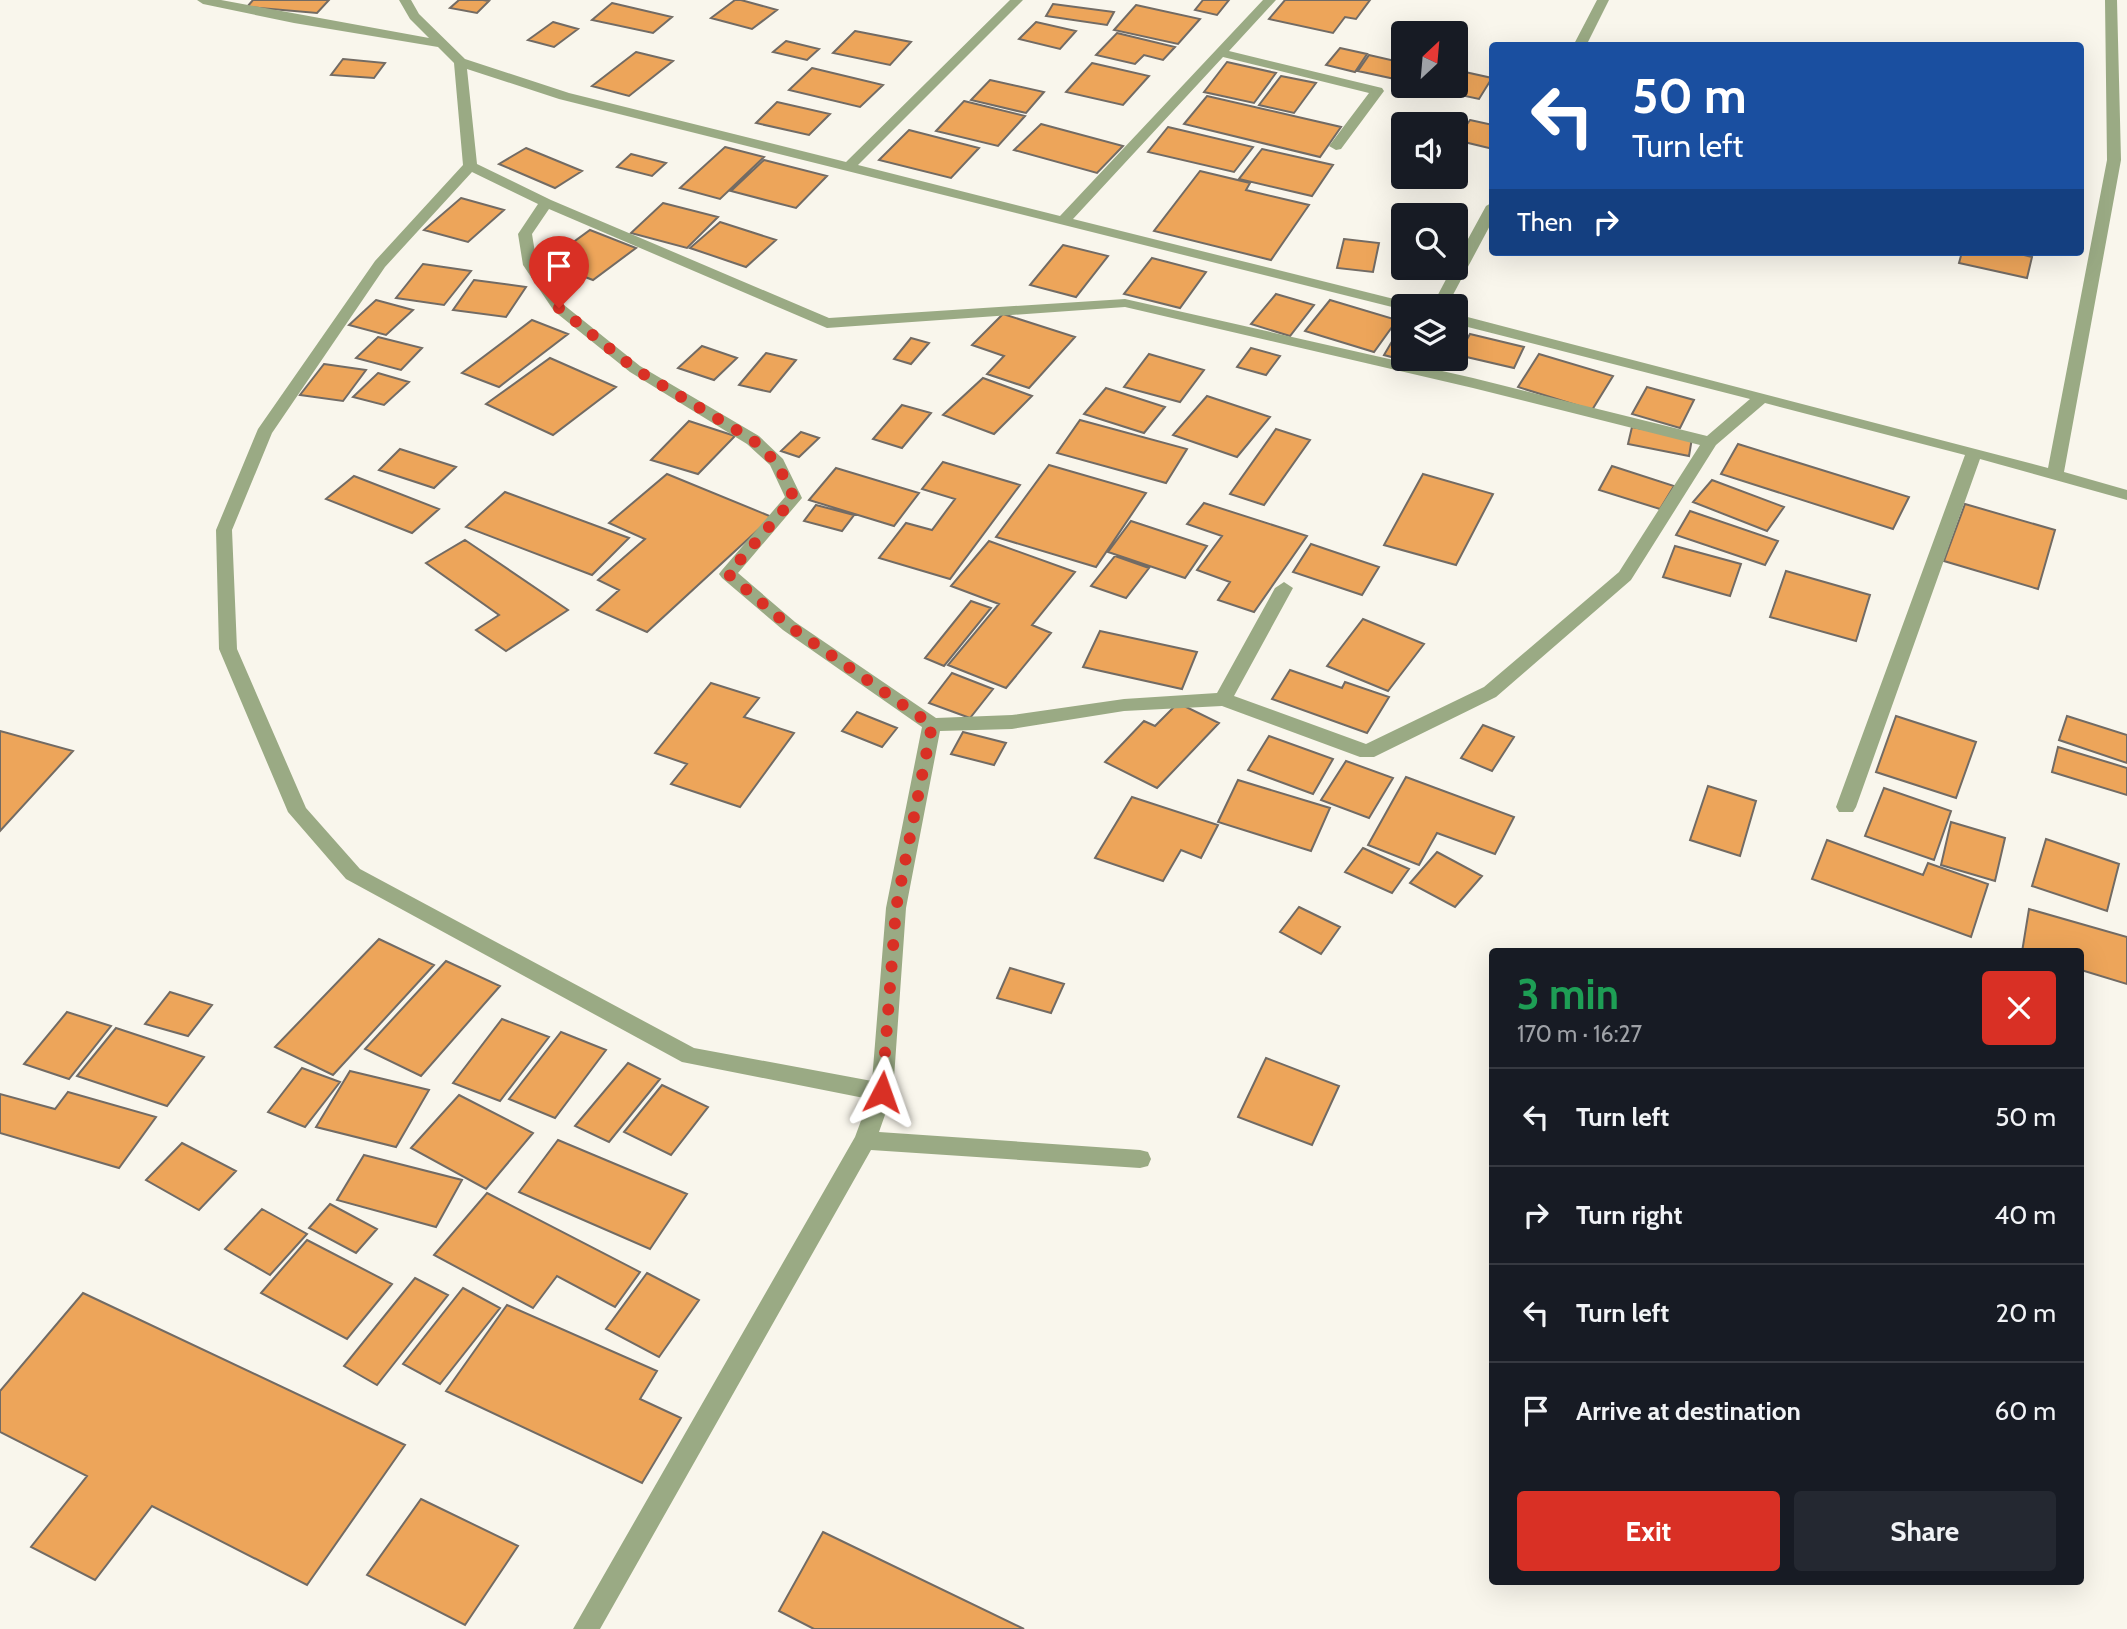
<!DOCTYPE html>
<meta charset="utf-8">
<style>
:root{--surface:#171b24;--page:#242831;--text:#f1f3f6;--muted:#9ea1a6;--line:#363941;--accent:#d93025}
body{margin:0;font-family:Cabin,sans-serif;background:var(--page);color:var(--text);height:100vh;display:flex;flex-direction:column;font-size:26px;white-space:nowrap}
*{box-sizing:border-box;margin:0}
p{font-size:23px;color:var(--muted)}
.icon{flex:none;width:38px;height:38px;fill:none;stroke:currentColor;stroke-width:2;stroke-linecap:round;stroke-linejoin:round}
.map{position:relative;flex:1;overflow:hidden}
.details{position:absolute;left:1489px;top:948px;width:595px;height:637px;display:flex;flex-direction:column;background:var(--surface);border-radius:7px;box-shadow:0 7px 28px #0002}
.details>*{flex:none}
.banner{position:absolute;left:1489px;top:42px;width:595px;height:214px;border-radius:7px;box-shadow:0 7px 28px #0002;background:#1a4fa0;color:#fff;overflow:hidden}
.needle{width:46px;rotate:26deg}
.fabs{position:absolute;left:1391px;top:21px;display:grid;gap:14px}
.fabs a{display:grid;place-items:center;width:77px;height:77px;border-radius:7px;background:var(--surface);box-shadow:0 7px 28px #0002;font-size:35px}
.pin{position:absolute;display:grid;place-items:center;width:60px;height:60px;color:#fff;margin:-72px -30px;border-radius:50% 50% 50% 0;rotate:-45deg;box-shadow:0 0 7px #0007}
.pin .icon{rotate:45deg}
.me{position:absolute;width:77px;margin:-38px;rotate:4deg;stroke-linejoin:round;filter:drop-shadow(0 0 5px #0008)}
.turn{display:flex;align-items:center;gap:24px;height:147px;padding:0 28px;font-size:32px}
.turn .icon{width:91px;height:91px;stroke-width:2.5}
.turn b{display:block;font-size:49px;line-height:60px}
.then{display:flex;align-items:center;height:66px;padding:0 28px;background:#0003;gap:14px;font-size:26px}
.round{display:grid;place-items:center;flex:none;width:74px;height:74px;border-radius:7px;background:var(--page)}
.summary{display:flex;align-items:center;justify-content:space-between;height:119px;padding:0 28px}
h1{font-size:42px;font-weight:700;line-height:52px;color:#1e9e55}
.button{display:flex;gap:14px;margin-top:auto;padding:14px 28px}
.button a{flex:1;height:80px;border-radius:7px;background:var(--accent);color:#fff;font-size:28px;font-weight:700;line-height:80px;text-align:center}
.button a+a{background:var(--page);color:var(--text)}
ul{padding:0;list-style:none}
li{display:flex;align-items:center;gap:21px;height:98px;padding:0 28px;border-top:2px solid var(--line)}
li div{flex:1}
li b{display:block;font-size:26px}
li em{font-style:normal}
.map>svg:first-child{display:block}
.building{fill:#eda55a;stroke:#726b64;stroke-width:2}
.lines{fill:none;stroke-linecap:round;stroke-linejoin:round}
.minor{fill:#9aaa84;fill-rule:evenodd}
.route{stroke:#d93025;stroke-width:12;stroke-dasharray:0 21.6}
</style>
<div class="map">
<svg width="2127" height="1629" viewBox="0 0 2127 1629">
<rect width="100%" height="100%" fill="#f9f6ec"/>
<!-- building -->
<path class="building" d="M253,0h76l-12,13 -70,-6z
M459,0h24l6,1 -12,12 -27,-5z
M735,0h6l36,10 -25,19 -41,-11z
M1203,0h26l-12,15 -22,-5z
M1285,0h85l-14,19 -11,-2 -12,16 -64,-14z
M612,3l60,14 -19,16 -61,-13z
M1053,4l61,8 -7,13 -61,-9z
M1136,5l64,14 -22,25 -64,-14z
M553,22l25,7 -24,18 -26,-7z
M1036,22l40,9 -16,18 -41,-10z
M855,31l56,11 -21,23 -57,-12z
M1117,33l58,14 -12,13 -19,-5 -9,9 -39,-9z
M786,41l33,8 -12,11 -34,-8z
M1340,48l27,6 -12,18 -29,-7z
M636,52l37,9 -44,35 -37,-10z
M1369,55l35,8v18l-46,-10z
M343,59l42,4 -11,15 -43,-3z
M1227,62l49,11 -22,30 -50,-11z
M1092,63l57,13 -26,29 -57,-13z
M812,68l71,17 -23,22 -71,-17z
M1456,70l36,8 -13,21 -61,-13h38z
M1281,76l35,7 -22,30 -35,-8z
M990,80l54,12 -18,21 -55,-13z
M1207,96l134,31 -21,30 -136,-33z
M964,101l61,15 -27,30 -62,-15z
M777,102l53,12 -21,21 -53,-12z
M1470,120l23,5v24l-37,-9z
M1041,124l82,22 -26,27 -83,-23z
M1168,127l85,20 -19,25 -86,-20z
M909,130l70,18 -28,30 -72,-18z
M725,147l39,10 -44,42 -40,-11z
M526,148l56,23 -27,17 -56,-24z
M1262,149l71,16 -21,31 -73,-17z
M631,154l35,9 -14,13 -35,-9z
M764,160l63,16 -31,32 -65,-17z
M1200,171l50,12 -4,7 63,15 -38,55 -117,-29z
M461,198l43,12 -36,32 -44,-12z
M663,203l55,14 -31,31 -56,-15z
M720,222l56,18 -30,27 -56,-19z
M590,230l46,18 -43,32 -47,-18z
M1344,239l35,4 -6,29 -36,-4z
M1063,245l45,11 -32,41 -46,-12z
M1962,252h50l20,5 -5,21 -68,-15z
M1152,258l54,14 -26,36 -56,-14z
M423,264l48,7 -27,34 -48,-7z
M474,280l52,7 -20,30 -53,-7z
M1276,294l38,11 -24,31 -39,-12z
M376,300l37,10 -27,25 -37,-10z
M1330,300l67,20 -23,32 -69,-21z
M1003,314l72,23 -46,51 -42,-14 17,-18 -32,-11z
M532,320l36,14 -69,53 -37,-14z
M1404,321v38h22l-4,6 -38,-10z
M1470,334l54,13 -10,21 -56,-13z
M378,337l44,11 -21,22 -45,-12z
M911,338l18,5 -18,21 -17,-5z
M702,346l35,12 -23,22 -36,-12z
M1251,348l29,8 -14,19 -29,-8z
M766,353l30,7 -26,32 -31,-7z
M1149,354l55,16 -24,32 -56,-15z
M1539,354l74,22 -21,34 -74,-23z
M550,358l66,29 -63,48 -67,-31z
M324,364l42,6 -23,31 -43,-6z
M378,373l31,9 -25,23 -31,-8z
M983,378l49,18 -38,38 -51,-19z
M1647,387l47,13 -14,28 -48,-14z
M1106,388l59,19 -21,26 -60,-19z
M1207,396l63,21 -33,40 -64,-22z
M902,405l29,8 -29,35 -29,-9z
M1080,420l107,29 -21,34 -109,-30z
M689,421l46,15 -37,38 -47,-14z
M1632,427l60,11 -3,18 -61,-12z
M1276,429l34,11 -46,65 -34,-11z
M801,432l18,6 -20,19 -18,-6z
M1738,444l171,53 -16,32 -172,-55z
M400,449l56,18 -22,21 -55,-18z
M943,462l77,23 -70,94 -71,-21 27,-35 26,7 23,-31 -33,-10z
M1049,465l97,28 -50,74 -100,-30z
M1612,466l62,20 -14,23 -61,-19z
M836,468l83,25 -25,33 -85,-26z
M667,474l105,43 -125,115 -50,-22 22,-20 -21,-10 47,-41 -36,-16z
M1423,474l70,20 -37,71 -72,-20z
M354,476l85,33 -27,24 -86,-34z
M1712,480l72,27 -17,24 -74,-29z
M505,492l124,46 -37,37 -126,-48z
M1204,503l103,33 -53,76 -36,-12 12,-18 -33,-12 25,-34 -35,-12z
M1965,504l90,26 -17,59 -94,-28z
M816,505l38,10 -12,16 -38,-10z
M1690,511l88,30 -13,24 -89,-30z
M1131,521l76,25 -22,32 -77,-26z
M465,540l103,70 -62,41 -30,-21 23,-15 -73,-52z
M989,541l86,31 -43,53 19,8 -45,55 -58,-23 51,-61 -48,-18z
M1311,544l68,23 -17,28 -69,-23z
M1675,546l66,18 -11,32 -67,-19z
M1115,556l34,12 -23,30 -35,-12z
M1786,571l84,24 -14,46 -86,-24z
M971,601l20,7 -47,58 -19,-8z
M1363,619l61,25 -36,47 -61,-25z
M1100,631l97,21 -15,37 -99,-22z
M1290,670l52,18 3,-6 44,15 -22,36 -95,-34z
M952,673l41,16 -23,29 -41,-15z
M711,683l48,15 -15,19 50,16 -54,74 -69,-23 16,-20 -32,-11z
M1178,703l41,20 -62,65 -52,-26 39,-41 11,5z
M857,712l40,16 -15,19 -40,-16z
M1896,716l80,26 -20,56 -80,-26z
M2067,716l60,19v28l-68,-23z
M1483,725l31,12 -22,34 -31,-13z
M0,731l73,20 -73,80z
M963,732l43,11 -12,22 -43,-11z
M1269,736l64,23 -20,35 -65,-24z
M2058,747l69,21v27l-75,-23z
M1346,761l47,17 -24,40 -48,-18z
M1406,777l108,40 -19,37 -58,-21 -18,32 -51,-20z
M1238,780l92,28 -19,43 -93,-29z
M1708,786l48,15 -16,55 -50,-16z
M1884,788l67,23 -17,49 -69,-24z
M1132,797l86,28 -17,33 -20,-8 -18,31 -68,-23z
M1951,822l54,16 -10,43 -54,-16z
M2046,839l73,25 -12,47 -75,-25z
M1827,840l96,35 5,-12 60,21 -17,53 -159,-58z
M1363,848l46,21 -17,24 -47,-21z
M1437,852l45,24 -27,31 -45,-24z
M1299,907l41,20 -19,27 -41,-22z
M2029,909l98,28v47l-46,-14v-18h-59z
M379,939l55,26 -101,110 -58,-28z
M446,961l54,25 -79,90 -56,-27z
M1010,968l54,16 -13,29 -54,-15z
M170,992l42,13 -24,31 -43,-12z
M67,1012l44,14 -42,53 -45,-15z
M502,1019l47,18 -49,64 -47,-18z
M116,1028l88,29 -37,49 -90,-30z
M561,1032l45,18 -51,68 -46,-19z
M1266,1058l73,28 -27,59 -74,-28z
M628,1063l32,16 -51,63 -34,-16z
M302,1068l38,14 -35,45 -37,-15z
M350,1071l79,19 -33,57 -80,-20z
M662,1085l46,22 -37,48 -47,-23z
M68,1092l88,25 -37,51 -119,-35v-39l55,15z
M459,1095l74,38 -47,56 -75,-41z
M558,1140l129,54 -37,55 -131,-57z
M182,1143l54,28 -37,39 -53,-30z
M364,1155l98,25 -26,47 -99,-27z
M487,1193l153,79 -25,35 -58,-31 -24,32 -99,-53z
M330,1204l47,25 -21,24 -47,-25z
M262,1209l45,25 -37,41 -45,-26z
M307,1240l85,44 -45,55 -86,-46z
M647,1273l52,27 -40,57 -53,-28z
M415,1278l33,17 -71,90 -33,-19z
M463,1288l37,20 -60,76 -37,-20z
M83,1293l322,152 -98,140 -155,-79 -57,74 -64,-33 56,-71 -87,-44v-41z
M507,1305l150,66 -17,28 41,19 -39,65 -196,-92z
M421,1499l97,47 -53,79 -98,-50z
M823,1532l201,97h-210l-35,-18z"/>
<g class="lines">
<!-- minor -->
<path class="minor" d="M197,0h24l208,38 -19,-19 -11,-19h12l8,14 46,45 104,34 277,69 164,-162h13l-165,165 202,51 203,-216h13l-47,51 153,37 2,3 -43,58 -5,1 -7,-4 40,-53 -146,-36 -150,162 337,84 2,3h-8v4l-845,-211 -92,-30 10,95 74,36 278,118 296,-19 348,79 234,58 43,-37 -294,-75v-10l592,154 59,-308 -2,-160h12l4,160 -57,312 63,18v10l-147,-41 -124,348 -3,5h-14l-3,-5 129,-352 -200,-52 -49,42 -85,135 -135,117 -122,60h-14l-138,-51 -98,5 -112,18 -72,2 -34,177 -13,184 -14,40 261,18 8,2 3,7 -3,7 -8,2 -269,-18 -271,479h-27l282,-492 14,-38 -187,-37 -336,-183 -58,-67 -69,-163 -3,-119 42,-101 117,-168 88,-96 -9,-102 -16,-16 -144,-24 -91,-19zM472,172l66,32 -20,30 5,31 31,46 76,61 117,72 23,21 15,32 -63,73 -3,4 3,4 61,52 139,97 -36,181 -14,173 -178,-33 -334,-179 -54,-61 -69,-159 -5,-119 40,-97 113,-166zM549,209l278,119 298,-21 348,81 227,57 -81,127 -135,115 -118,57 -132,-48 59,-108 -9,-6 -9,6 -58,105 -93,6 -112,16 -76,3 -141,-96 -57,-49 64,-75 -19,-39 -24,-23 -119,-70 -76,-61 -27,-40 -5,-31z
M1597,0h12l-23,46h-13z
M1493,202v18l-46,86h-15l20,-38h4v-7l30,-55z"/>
</g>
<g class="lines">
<!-- route -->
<path class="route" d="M559,308l76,61 118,71 24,23 17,35 -66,76 61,52 143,99 -36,183 -14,184"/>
</g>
</svg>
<div class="fabs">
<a><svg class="needle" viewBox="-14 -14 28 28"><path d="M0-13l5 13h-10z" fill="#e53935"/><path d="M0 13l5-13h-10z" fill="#9ea1a6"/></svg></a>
<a><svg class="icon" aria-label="sound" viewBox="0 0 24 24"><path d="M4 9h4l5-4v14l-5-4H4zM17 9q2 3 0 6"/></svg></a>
<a><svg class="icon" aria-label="search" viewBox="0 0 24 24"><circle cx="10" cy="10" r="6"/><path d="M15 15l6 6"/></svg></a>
<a><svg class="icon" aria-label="layers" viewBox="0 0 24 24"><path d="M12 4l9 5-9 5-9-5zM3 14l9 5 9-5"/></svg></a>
</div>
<div class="pin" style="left:559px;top:308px;background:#d93025"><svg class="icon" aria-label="arrive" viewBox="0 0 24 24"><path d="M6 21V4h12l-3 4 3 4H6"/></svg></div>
<svg class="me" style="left:882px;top:1092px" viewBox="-20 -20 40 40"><path d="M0-17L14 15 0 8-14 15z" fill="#d93025" stroke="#fff" stroke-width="4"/></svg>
<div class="banner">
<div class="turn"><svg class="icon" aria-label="left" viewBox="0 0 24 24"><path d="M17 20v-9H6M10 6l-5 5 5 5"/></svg><div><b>50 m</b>Turn left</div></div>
<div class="then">Then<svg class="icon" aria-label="right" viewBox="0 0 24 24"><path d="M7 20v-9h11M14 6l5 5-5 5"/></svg></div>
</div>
<section class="details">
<div class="summary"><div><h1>3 min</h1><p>170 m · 16:27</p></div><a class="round" style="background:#d93025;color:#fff"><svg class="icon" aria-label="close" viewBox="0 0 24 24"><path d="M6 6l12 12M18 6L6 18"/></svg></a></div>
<ul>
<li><svg class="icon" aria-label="left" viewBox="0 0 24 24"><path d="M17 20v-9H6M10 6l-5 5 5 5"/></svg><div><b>Turn left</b></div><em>50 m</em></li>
<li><svg class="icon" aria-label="right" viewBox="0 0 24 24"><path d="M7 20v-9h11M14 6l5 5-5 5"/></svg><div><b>Turn right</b></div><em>40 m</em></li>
<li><svg class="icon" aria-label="left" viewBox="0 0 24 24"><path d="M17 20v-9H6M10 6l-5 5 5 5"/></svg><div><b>Turn left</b></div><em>20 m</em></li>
<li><svg class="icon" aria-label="arrive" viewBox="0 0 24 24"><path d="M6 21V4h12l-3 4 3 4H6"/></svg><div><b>Arrive at destination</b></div><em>60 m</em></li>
</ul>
<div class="button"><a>Exit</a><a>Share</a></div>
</section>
</div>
